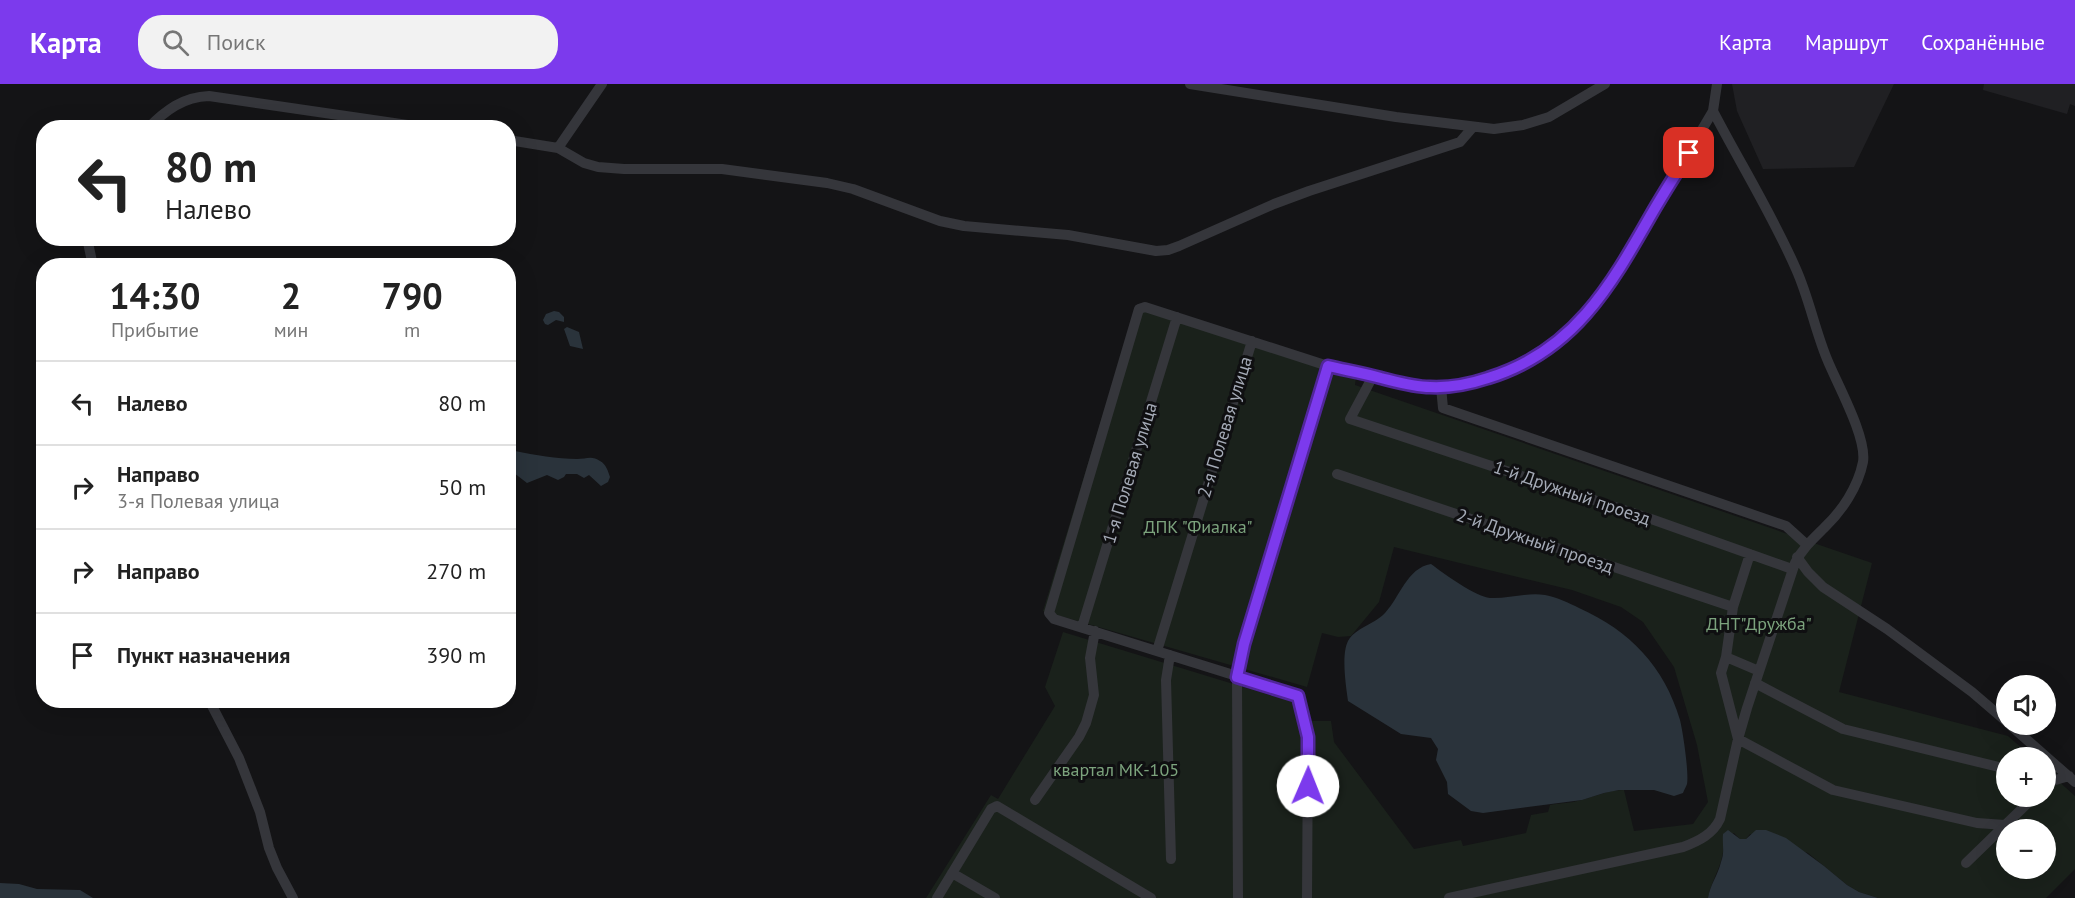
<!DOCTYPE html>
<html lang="ru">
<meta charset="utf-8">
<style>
:root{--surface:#fff;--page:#f2f2f2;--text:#222;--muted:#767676;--line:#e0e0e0;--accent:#7c3aed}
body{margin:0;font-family:"PT Sans",sans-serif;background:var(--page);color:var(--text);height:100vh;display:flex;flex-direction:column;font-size:22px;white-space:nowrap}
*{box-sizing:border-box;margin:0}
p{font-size:20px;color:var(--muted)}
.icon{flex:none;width:33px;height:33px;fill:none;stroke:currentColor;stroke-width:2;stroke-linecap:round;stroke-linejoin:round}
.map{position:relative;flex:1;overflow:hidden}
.details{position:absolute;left:36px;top:174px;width:480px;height:450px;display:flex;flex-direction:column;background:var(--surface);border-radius:24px;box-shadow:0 6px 24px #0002}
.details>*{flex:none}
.guide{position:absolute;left:36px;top:36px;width:480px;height:126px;border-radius:24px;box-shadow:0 6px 24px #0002;background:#fff;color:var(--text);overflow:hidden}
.buttons{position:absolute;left:1996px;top:591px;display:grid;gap:12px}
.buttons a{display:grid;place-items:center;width:60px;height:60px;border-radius:50%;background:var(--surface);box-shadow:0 6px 24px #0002;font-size:30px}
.pin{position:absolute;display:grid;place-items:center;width:51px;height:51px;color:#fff;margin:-26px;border-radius:12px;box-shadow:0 3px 9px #0006}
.me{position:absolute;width:66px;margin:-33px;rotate:1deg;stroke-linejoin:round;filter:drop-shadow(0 0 4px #0008)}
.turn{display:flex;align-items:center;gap:21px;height:126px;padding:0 30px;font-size:27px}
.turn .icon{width:78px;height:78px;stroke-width:2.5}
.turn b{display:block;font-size:42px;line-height:51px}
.eta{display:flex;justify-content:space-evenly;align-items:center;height:102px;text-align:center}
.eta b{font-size:36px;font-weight:700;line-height:42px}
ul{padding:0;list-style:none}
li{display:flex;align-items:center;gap:18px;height:84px;padding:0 30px;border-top:2px solid var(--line)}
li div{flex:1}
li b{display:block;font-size:22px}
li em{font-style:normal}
header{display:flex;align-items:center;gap:36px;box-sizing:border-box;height:84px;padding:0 30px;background:var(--accent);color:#fff}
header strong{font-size:28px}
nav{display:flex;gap:33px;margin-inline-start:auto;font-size:21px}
.search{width:420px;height:54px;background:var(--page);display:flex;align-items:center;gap:15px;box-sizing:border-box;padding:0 21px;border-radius:24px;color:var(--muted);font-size:22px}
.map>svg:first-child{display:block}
.built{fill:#202023}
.green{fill:#1a211b;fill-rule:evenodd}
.water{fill:#2a333b}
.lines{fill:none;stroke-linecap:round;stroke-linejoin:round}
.minor{stroke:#35363b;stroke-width:10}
.route-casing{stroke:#51269a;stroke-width:15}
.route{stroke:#7c3aed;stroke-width:10}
.labels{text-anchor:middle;stroke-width:6;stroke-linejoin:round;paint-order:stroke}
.street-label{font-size:18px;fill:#a5abb7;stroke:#0f0f11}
.park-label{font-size:18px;fill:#7ca37d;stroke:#0f0f11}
</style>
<header>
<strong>Карта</strong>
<div class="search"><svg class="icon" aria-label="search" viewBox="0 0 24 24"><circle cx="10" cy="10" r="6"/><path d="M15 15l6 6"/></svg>Поиск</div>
<nav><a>Карта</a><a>Маршрут</a><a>Сохранённые</a></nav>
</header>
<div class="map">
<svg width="2075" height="814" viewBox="0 0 2075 814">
<rect width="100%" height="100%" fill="#141416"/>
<!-- built -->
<path class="built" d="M1732,0h162l-40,83 -91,2 -26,-58z
M1984,0h91v22l-5,-2 -3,10 -84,-24z"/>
<!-- green -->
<path class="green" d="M1136,222l220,70 -1,9 517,178 -33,129 169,44 24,21 -25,1v38h39v-26l29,26v73l-29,29h-168l-19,-6 -12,-7 -39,-32 -58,-19 -4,5h-6l-6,-6 -11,7c3,22 -11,37 -15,58h-782l65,-103 7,4 57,-93 -10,-19 18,-55 233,71 3,18h32l3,21 80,107 47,-9 2,6 63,-13 5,-18 17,-3 2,-7c11,-2 24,-2 35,-6 13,-4 25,-9 39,-9l10,41 59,-7 15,-22 -11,-57 -23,-78 -31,-45 -22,-15 -49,-17 -178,-43 -15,55 -28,34 -13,1 -16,-4 -15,54 -264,-76zM2007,746h39v38h-39z"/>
<!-- water -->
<path class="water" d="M554,227l5,1 5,5v5l-8,-2 -8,5 -3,-1 -2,-4 3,-6z
M567,243l12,5 4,17 -13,-3 -6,-17z
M515,360v7c20,4 42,8 62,8 9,0 15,-4 23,2 6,3 8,10 10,16l-2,5 -7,4 -12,-11 -5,3 -7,-4h-11l-2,3 -6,3 -11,-5 -20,8 -13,-10 -5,1v-29z
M1431,480c12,9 45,33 59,34 18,1 37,-6 55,-3 12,2 24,8 34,13 51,23 85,58 101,112 3,12 9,53 7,64 -1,3 -3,6 -4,9l-9,3 -20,-6h-35l-15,3 -22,7 -99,13 -12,-2 -23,-17 -1,-12 -11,-22 2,-11 -7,-11 -30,-4 -53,-33c-2,-15 -7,-46 0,-60 7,-13 27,-17 37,-28 15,-16 22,-45 46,-49z
M1728,746l12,9h6l10,-9h10l20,8 38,28 23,19 12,7 19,6h-170c2,-13 10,-23 13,-36 4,-10 1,-18 2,-28z
M0,799l19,1 18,5 43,1 13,8h-93z"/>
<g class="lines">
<!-- minor -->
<path class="minor" d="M1190,0l206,33 98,12 29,-4 26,-8 56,-33
M148,44c18,-18 35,-31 61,-32l219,32
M508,56l50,8 26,15 14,4 26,2h98l105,14 26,6 87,32 24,5 104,9 88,16 12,-1 11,-4 95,-42 35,-13 151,-49 13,-15
M558,64l44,-64
M87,154l6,28
M1373,292l-23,43 304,101 138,49
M1441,303l2,21 343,118 21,19
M1337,390l396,133
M1750,470l-17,53 -7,50 -5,16 17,66 95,51 144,33 28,2
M1797,473l11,15 15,15 64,42 85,63 35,30
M1082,543l95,-310
M1157,567l95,-310
M1170,571l-4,25 5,179
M1726,573l33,14
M1755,599l88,46 164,40
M209,616l30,58 21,54 9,36 8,20 16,30
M2009,640l66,58
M2046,703l6,-6 17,-5
M1035,716l44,-63 7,-14 8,-28 -4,-37 5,-27
M1966,779l69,-67
M952,789l43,25
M937,814l54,-89 6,-3 154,92
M1238,814l-1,-221 7,-33 84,-278
M1307,814l1,-161 -10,-42 -244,-76 -5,-6 90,-304 6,-2 183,59 84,19 16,2 28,-1 51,-14 13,-5 26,-16 31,-26 21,-23 40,-64 75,-127 4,-27
M1449,814l234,-51c16,-6 30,-13 37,-28l18,-80 9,-31 48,-145c7,-14 18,-24 29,-35 18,-17 34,-41 39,-66 4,-25 -26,-78 -36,-103 -12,-29 -18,-61 -31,-90 -24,-55 -56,-106 -83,-158"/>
</g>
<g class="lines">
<!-- route casing -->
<g class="route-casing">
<path id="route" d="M1308,702v-49l-10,-41 -61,-19 7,-33 84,-278c17,4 35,7 53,12 16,4 33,9 49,9 20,1 40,-3 58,-9 85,-26 122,-91 163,-163 12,-21 25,-41 38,-62"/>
</g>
<!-- route -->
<use href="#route" class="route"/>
</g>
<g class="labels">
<!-- street labels -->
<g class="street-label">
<text transform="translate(1225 343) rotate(-73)" y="6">2-я Полевая улица</text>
<text transform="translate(1130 389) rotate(-73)" y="6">1-я Полевая улица</text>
<text transform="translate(1572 409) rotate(19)" y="6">1-й Дружный проезд</text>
<text transform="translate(1535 457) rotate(19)" y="6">2-й Дружный проезд</text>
</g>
<!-- park labels -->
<g class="park-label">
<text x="1198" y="449">ДПК "Фиалка"</text>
<text x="1759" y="546">ДНТ"Дружба"</text>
<text x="1116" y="692">квартал МК-105</text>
</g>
</g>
</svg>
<div class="buttons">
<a><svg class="icon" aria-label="sound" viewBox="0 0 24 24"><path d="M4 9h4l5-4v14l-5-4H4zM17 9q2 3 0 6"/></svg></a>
<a>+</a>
<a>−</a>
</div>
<div class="pin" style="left:1689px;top:69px;background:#d93025"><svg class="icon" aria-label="arrive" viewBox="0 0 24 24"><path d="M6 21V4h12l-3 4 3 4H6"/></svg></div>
<svg class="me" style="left:1308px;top:702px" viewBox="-20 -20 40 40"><circle r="19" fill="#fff"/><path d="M0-13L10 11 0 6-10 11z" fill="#7c3aed"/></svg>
<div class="guide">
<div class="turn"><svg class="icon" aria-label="left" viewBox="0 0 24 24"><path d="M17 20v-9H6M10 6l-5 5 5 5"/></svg><div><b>80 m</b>Налево</div></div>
</div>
<section class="details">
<div class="eta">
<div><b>14:30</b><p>Прибытие</p></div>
<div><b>2</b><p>мин</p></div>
<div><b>790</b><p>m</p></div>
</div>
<ul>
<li><svg class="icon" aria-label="left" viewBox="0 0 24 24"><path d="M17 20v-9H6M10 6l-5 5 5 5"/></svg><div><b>Налево</b></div><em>80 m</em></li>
<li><svg class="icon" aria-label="right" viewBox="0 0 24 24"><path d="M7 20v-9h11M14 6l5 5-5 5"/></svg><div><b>Направо</b><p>3-я Полевая улица</p></div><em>50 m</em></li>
<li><svg class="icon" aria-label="right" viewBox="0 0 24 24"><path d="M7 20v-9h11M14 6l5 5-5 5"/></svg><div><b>Направо</b></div><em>270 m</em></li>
<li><svg class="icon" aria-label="arrive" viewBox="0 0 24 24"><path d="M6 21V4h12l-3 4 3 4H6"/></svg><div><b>Пункт назначения</b></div><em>390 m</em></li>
</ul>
</section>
</div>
